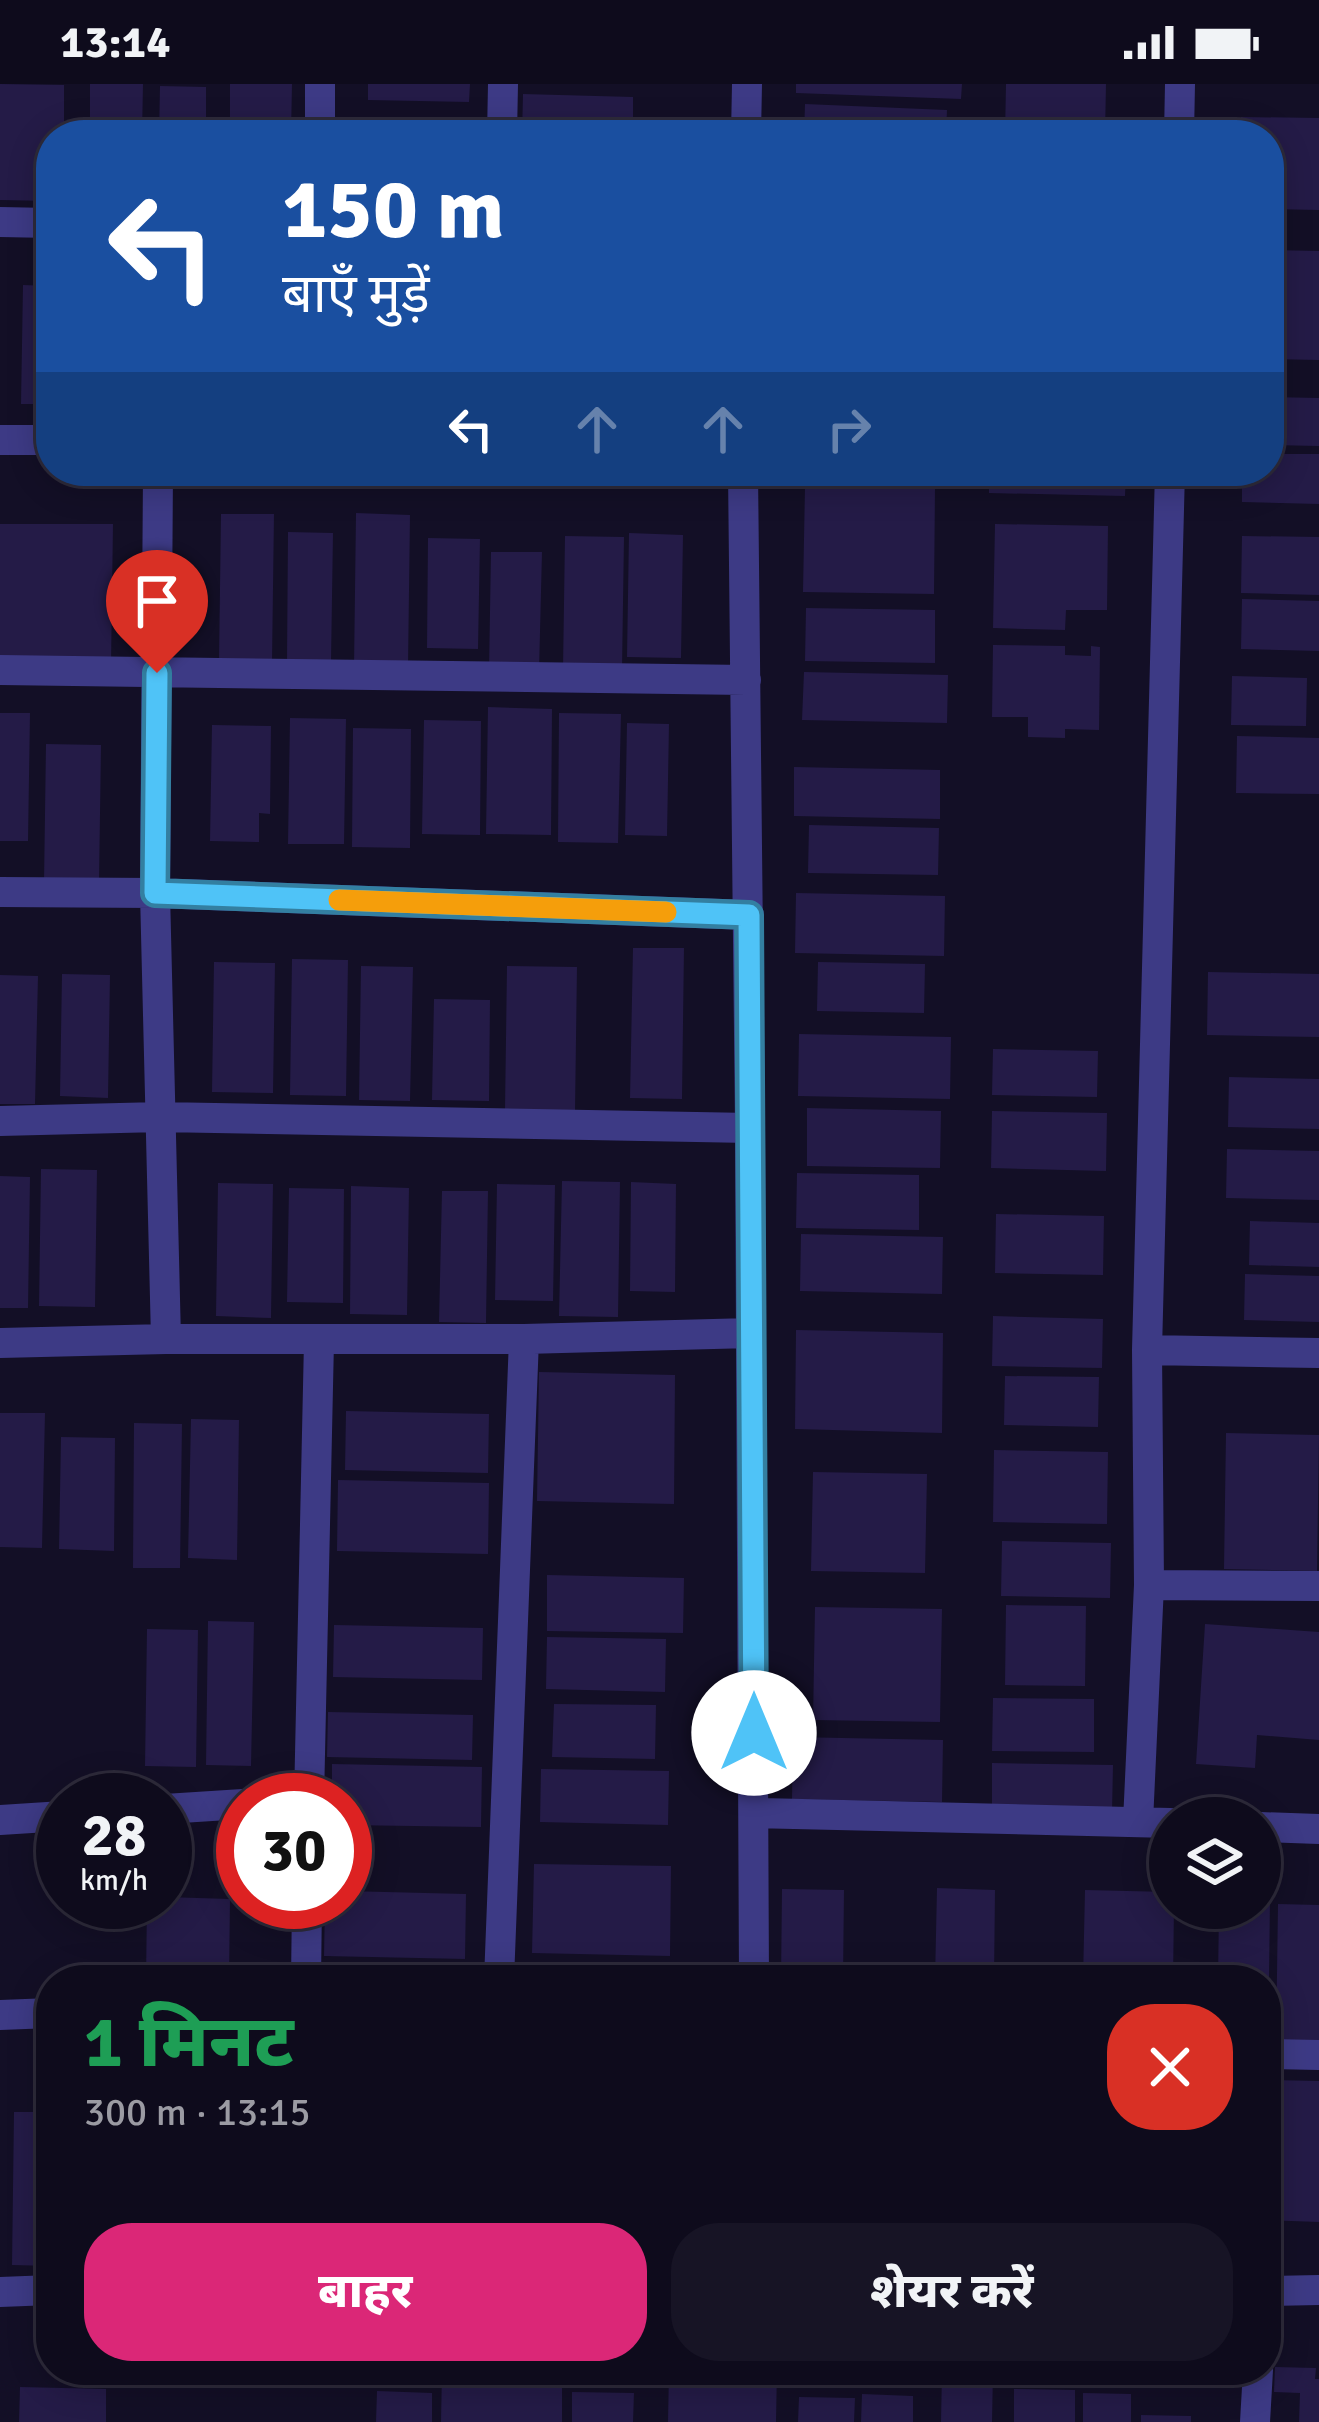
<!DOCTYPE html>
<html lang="hi">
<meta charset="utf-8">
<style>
:root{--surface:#0e0b1c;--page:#171425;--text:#f1f3f6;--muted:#9b9ba3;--line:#2e2b3b;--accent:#db2777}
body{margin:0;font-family:Signika,"Noto Sans Devanagari",sans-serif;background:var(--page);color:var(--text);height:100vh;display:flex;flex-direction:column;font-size:45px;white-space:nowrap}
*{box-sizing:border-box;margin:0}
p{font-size:39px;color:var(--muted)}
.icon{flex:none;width:66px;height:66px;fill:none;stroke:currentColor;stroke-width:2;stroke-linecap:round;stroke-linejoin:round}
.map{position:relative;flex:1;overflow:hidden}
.drawer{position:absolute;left:36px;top:1881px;width:1245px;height:420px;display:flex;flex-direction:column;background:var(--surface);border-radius:48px;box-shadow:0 6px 30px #0003,0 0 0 3px var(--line)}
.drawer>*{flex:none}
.banner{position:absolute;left:36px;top:36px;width:1248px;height:366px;border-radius:48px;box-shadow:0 6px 30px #0003,0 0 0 3px var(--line);background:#1a4fa0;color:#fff;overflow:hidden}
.tools{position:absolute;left:1149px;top:1713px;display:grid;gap:24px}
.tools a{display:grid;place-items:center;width:132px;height:132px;border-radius:50%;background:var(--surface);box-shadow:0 6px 30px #0003,0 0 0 3px var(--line);font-size:60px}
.speed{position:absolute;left:36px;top:1689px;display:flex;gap:24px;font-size:60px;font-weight:700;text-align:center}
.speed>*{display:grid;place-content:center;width:156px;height:156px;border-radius:50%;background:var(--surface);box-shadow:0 6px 30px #0003,0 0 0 3px var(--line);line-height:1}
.speed small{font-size:30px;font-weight:400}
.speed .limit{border:18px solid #d22;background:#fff;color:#111}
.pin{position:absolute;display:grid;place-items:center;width:102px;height:102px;color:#fff;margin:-123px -51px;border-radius:50% 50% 50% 0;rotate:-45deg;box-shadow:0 0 12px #0007}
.pin .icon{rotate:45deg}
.me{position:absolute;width:132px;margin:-66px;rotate:0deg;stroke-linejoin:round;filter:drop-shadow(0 0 9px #0008)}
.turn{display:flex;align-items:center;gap:42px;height:252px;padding:0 48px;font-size:54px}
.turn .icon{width:156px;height:156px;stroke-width:2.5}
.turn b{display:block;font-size:84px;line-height:102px}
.lanes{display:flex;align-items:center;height:114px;padding:0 48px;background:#0003;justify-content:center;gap:60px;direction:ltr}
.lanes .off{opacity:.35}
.round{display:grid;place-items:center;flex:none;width:126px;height:126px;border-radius:48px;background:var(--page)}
.summary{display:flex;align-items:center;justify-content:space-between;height:204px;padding:0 48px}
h1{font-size:72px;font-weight:800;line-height:90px;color:#1e9e55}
.cta{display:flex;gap:24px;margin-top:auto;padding:24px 48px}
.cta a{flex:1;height:138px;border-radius:48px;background:var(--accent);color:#fff;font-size:48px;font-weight:800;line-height:138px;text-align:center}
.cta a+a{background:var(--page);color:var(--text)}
.status{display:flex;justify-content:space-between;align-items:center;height:84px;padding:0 60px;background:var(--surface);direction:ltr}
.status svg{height:33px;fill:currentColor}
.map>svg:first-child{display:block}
.building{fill:#241b47}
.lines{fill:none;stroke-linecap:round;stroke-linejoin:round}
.minor{stroke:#3d3a85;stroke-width:30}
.route-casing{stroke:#337fa1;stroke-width:30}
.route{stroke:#4fc3f7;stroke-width:21}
.slow{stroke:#f59e0b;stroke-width:21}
</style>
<div class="status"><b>13:14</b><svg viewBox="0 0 49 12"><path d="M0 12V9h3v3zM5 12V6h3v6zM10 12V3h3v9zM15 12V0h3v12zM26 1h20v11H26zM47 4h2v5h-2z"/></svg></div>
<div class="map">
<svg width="1319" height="2338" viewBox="0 0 1319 2338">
<rect width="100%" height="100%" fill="#130f26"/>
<!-- building -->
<path class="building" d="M0,0l64,1v50h-13v66l-51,-1z
M90,0h53l-1,51h-52z
M230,0h62l-1,51h-61z
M368,0h102l-1,18 -101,-2z
M796,0h166l-1,15 -165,-6z
M1006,0h100l-1,51h-100z
M160,2l46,1v48h-47z
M523,10l110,3v38h-111z
M805,20l142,6 -1,25h-142z
M366,33l104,2v16h-104z
M1241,33l78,1v92l-50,-1v-74h-28z
M1269,166l50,1v109l-50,-1z
M23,201l28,1v118h-30z
M1269,313l50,1v48l-50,-1z
M1269,370h50v50l-77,-2v-31h27z
M989,387h137l-1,25 -136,-3z
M805,402l130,2 -1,106 -131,-2z
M356,429l54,2 -2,152h-54z
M221,430h53l-2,148 -53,-1z
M0,440h113l-2,142 -111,-1z
M995,440l113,2 -1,84h-41l-1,20 -72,-2z
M288,448l45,1 -2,129 -44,-1z
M629,449l54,2 -2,123 -54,-1z
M565,452l59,1 -2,133 -59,-1z
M1242,452l77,1v58l-78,-2z
M428,454l52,1 -2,110 -51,-1z
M491,468h51l-3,120 -50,-1z
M1242,515l77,2v50l-78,-2z
M806,524l129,2v53l-130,-2z
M993,561l72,1v9l26,1v-10l9,1 -1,83 -34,-1v9l-37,-1v-20h-36z
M804,588l144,3 -1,48 -145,-3z
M1232,592l75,2 -1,48 -75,-1z
M488,623l64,2 -1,126 -65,-1z
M0,629h30l-2,128h-28z
M559,629l62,1 -3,129 -60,-1z
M290,634l56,1 -2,125h-56z
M424,636l57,1 -1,114 -58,-1z
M627,639l42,1 -2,112 -42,-1z
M212,641l59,1 -1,88 -11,-1v29l-49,-1z
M353,644l58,1 -1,119 -58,-1z
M1237,652l82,2v56l-83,-1z
M46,660l55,1 -2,139 -55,-1z
M794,683l146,3v49l-146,-3z
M809,741l130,3 -1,47 -130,-2z
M796,809l149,3 -1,60 -149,-3z
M633,864h51l-2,151 -52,-1z
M292,875l56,1 -2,136 -56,-1z
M214,878l61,1 -2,130 -61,-1z
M818,878l107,2 -1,49 -107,-2z
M361,882l52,1 -3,134 -51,-1z
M507,882l70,1 -2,145 -70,-2z
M1208,888l111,2v63l-112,-2z
M62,890l48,1 -2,123 -48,-2z
M0,891l38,1 -3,128h-35z
M434,915l56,1 -1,101 -57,-1z
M799,950l152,3 -1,62 -152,-3z
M993,965l105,2 -1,46 -105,-2z
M1229,993l90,2v50l-91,-2z
M807,1024l134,3 -1,57 -133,-2z
M992,1027l115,2 -1,58 -115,-3z
M1227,1065l92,2v49l-93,-2z
M41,1085l56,1 -2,137 -56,-1z
M797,1089l122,2v55l-123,-2z
M0,1092l30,1 -2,131h-28z
M562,1097l58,1 -2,135 -59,-1z
M631,1098l45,2 -1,108 -45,-1z
M218,1099l55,1 -2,134 -55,-2z
M497,1100l58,1 -2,116 -58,-1z
M351,1102l58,2 -2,127 -57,-1z
M289,1104l55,1 -1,114 -56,-1z
M442,1107h46l-2,132 -47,-1z
M996,1130l108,2 -1,59 -108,-2z
M1250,1137l69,2v44l-70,-2z
M801,1150l142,3 -1,57 -142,-3z
M1245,1190l74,2v46l-75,-2z
M993,1232l110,3 -1,49 -110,-2z
M796,1246l147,3 -1,100 -147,-4z
M539,1288l136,3 -1,129 -137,-3z
M1005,1292l94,1 -1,50 -94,-2z
M346,1327l143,3 -1,59 -143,-3z
M0,1329h45l-3,135 -42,-1z
M191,1335l48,1 -2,140 -49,-2z
M134,1339l48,1 -2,144h-47z
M1226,1349l93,2 -2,136 -93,-2z
M61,1353l54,1 -1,113 -55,-2z
M994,1366l114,2 -1,72 -114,-2z
M813,1388l114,2 -2,99 -114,-2z
M338,1396l151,3 -1,71 -151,-3z
M1002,1457l109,2 -1,55 -109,-2z
M547,1491l137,3 -1,55 -136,-2z
M1006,1521l80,1 -1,80 -80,-1z
M815,1523l127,2 -2,113 -127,-2z
M208,1537l46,1 -3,144 -45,-1z
M1205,1540l114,8v108l-62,-5 -2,33 -59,-4z
M334,1541l149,3 -1,52 -149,-3z
M147,1545l51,1 -2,137 -51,-1z
M547,1553l119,2 -1,53 -119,-3z
M993,1614l101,1v53l-102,-1z
M554,1620l102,1 -1,54 -103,-2z
M328,1628l145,3 -1,45 -145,-3z
M793,1653l150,3 -1,62 -150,-3z
M992,1679l121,2 -1,48 -120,-2z
M332,1680l150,3 -1,60 -136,-2v-25h-13z
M541,1685l128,2 -1,54 -128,-3z
M534,1780l137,2 -1,90 -138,-3z
M937,1804l58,2 -1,90h-59z
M782,1805l62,1 -1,90h-62z
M1085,1806l85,2v16h4l-1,72h-90z
M345,1807l121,3 -1,65 -141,-3 1,-54h20z
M165,1813l65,2 -1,81h-83l1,-78h18z
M1260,1813h10l-1,83h-51l1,-72h41z
M1278,1820l41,1v138l-43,-1z
M1266,1996l53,1v141l-53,-2z
M14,2028h37v154l-39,-1z
M1275,2283l41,1 -1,11h4v43h-20l1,-29 -26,-1z
M442,2286h62v4l58,1v47h-121z
M669,2286h108l-1,52h-108z
M942,2287l51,1 -1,50h-51z
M20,2303l86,2v33h-87z
M1014,2305l61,1v32h-61z
M377,2307l55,2v29h-56z
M572,2308l62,1 -1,29h-61z
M1083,2309l48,1v28h-48z
M862,2310l51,2v26h-52z
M799,2313l56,1 -1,24h-56z
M1141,2331l50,1v6h-50z"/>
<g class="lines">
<!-- minor -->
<path class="minor" d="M320,0v51
M502,51l1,-51
M746,51l1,-51
M1179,51l1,-51
M0,138l51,1
M0,356h51
M158,387l-3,422 11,446
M457,387l39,3 37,-3
M743,387l7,657 4,852
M0,586l746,10
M0,808l155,1 594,22
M0,1037l160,-4 590,11
M0,1259l166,-4h358l227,-6
M1147,1266l172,3
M1149,1501l170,1
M309,1716l10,-459
M165,1725l78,-5
M0,1736l63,-4
M755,1738l2,-9 413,10
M1138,1738l11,-237 -2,-235 23,-879
M1260,1743l59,2
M306,1896l1,-78
M499,1896l25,-641
M0,1931l51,-2
M1266,1970l53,1
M1266,2207l53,-1
M0,2208l51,-2
M1255,2338l3,-52"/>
</g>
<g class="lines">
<!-- route casing -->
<g class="route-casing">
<path id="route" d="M157,589l-2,220 594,22 5,818"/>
</g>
<!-- route -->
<use href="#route" class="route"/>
<!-- slow -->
<path class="slow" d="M339,816l327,12"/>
</g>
</svg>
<div class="tools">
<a><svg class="icon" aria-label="layers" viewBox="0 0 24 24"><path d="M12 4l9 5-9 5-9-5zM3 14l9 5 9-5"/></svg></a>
</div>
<div class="speed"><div>28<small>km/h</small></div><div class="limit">30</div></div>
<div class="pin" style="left:157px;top:589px;background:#d93025"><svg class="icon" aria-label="arrive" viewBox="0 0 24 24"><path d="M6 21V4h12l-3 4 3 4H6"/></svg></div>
<svg class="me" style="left:754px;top:1649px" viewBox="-20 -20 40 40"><circle r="19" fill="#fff"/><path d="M0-13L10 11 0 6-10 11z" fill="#4fc3f7"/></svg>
<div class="banner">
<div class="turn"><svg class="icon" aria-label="left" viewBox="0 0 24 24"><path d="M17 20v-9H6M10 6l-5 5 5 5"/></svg><div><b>150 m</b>बाएँ मुड़ें</div></div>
<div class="lanes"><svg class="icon" aria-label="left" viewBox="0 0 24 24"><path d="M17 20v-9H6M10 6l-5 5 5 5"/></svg><svg class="icon off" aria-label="ahead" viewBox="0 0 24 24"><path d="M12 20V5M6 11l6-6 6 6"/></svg><svg class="icon off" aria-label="ahead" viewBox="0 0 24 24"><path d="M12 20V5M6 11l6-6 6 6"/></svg><svg class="icon off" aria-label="right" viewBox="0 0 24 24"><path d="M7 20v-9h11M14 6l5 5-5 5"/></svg></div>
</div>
<section class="drawer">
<div class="summary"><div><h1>1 मिनट</h1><p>300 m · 13:15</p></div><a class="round" style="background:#d93025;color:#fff"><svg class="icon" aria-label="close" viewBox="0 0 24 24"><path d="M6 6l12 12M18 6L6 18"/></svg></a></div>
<div class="cta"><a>बाहर</a><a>शेयर करें</a></div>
</section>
</div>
